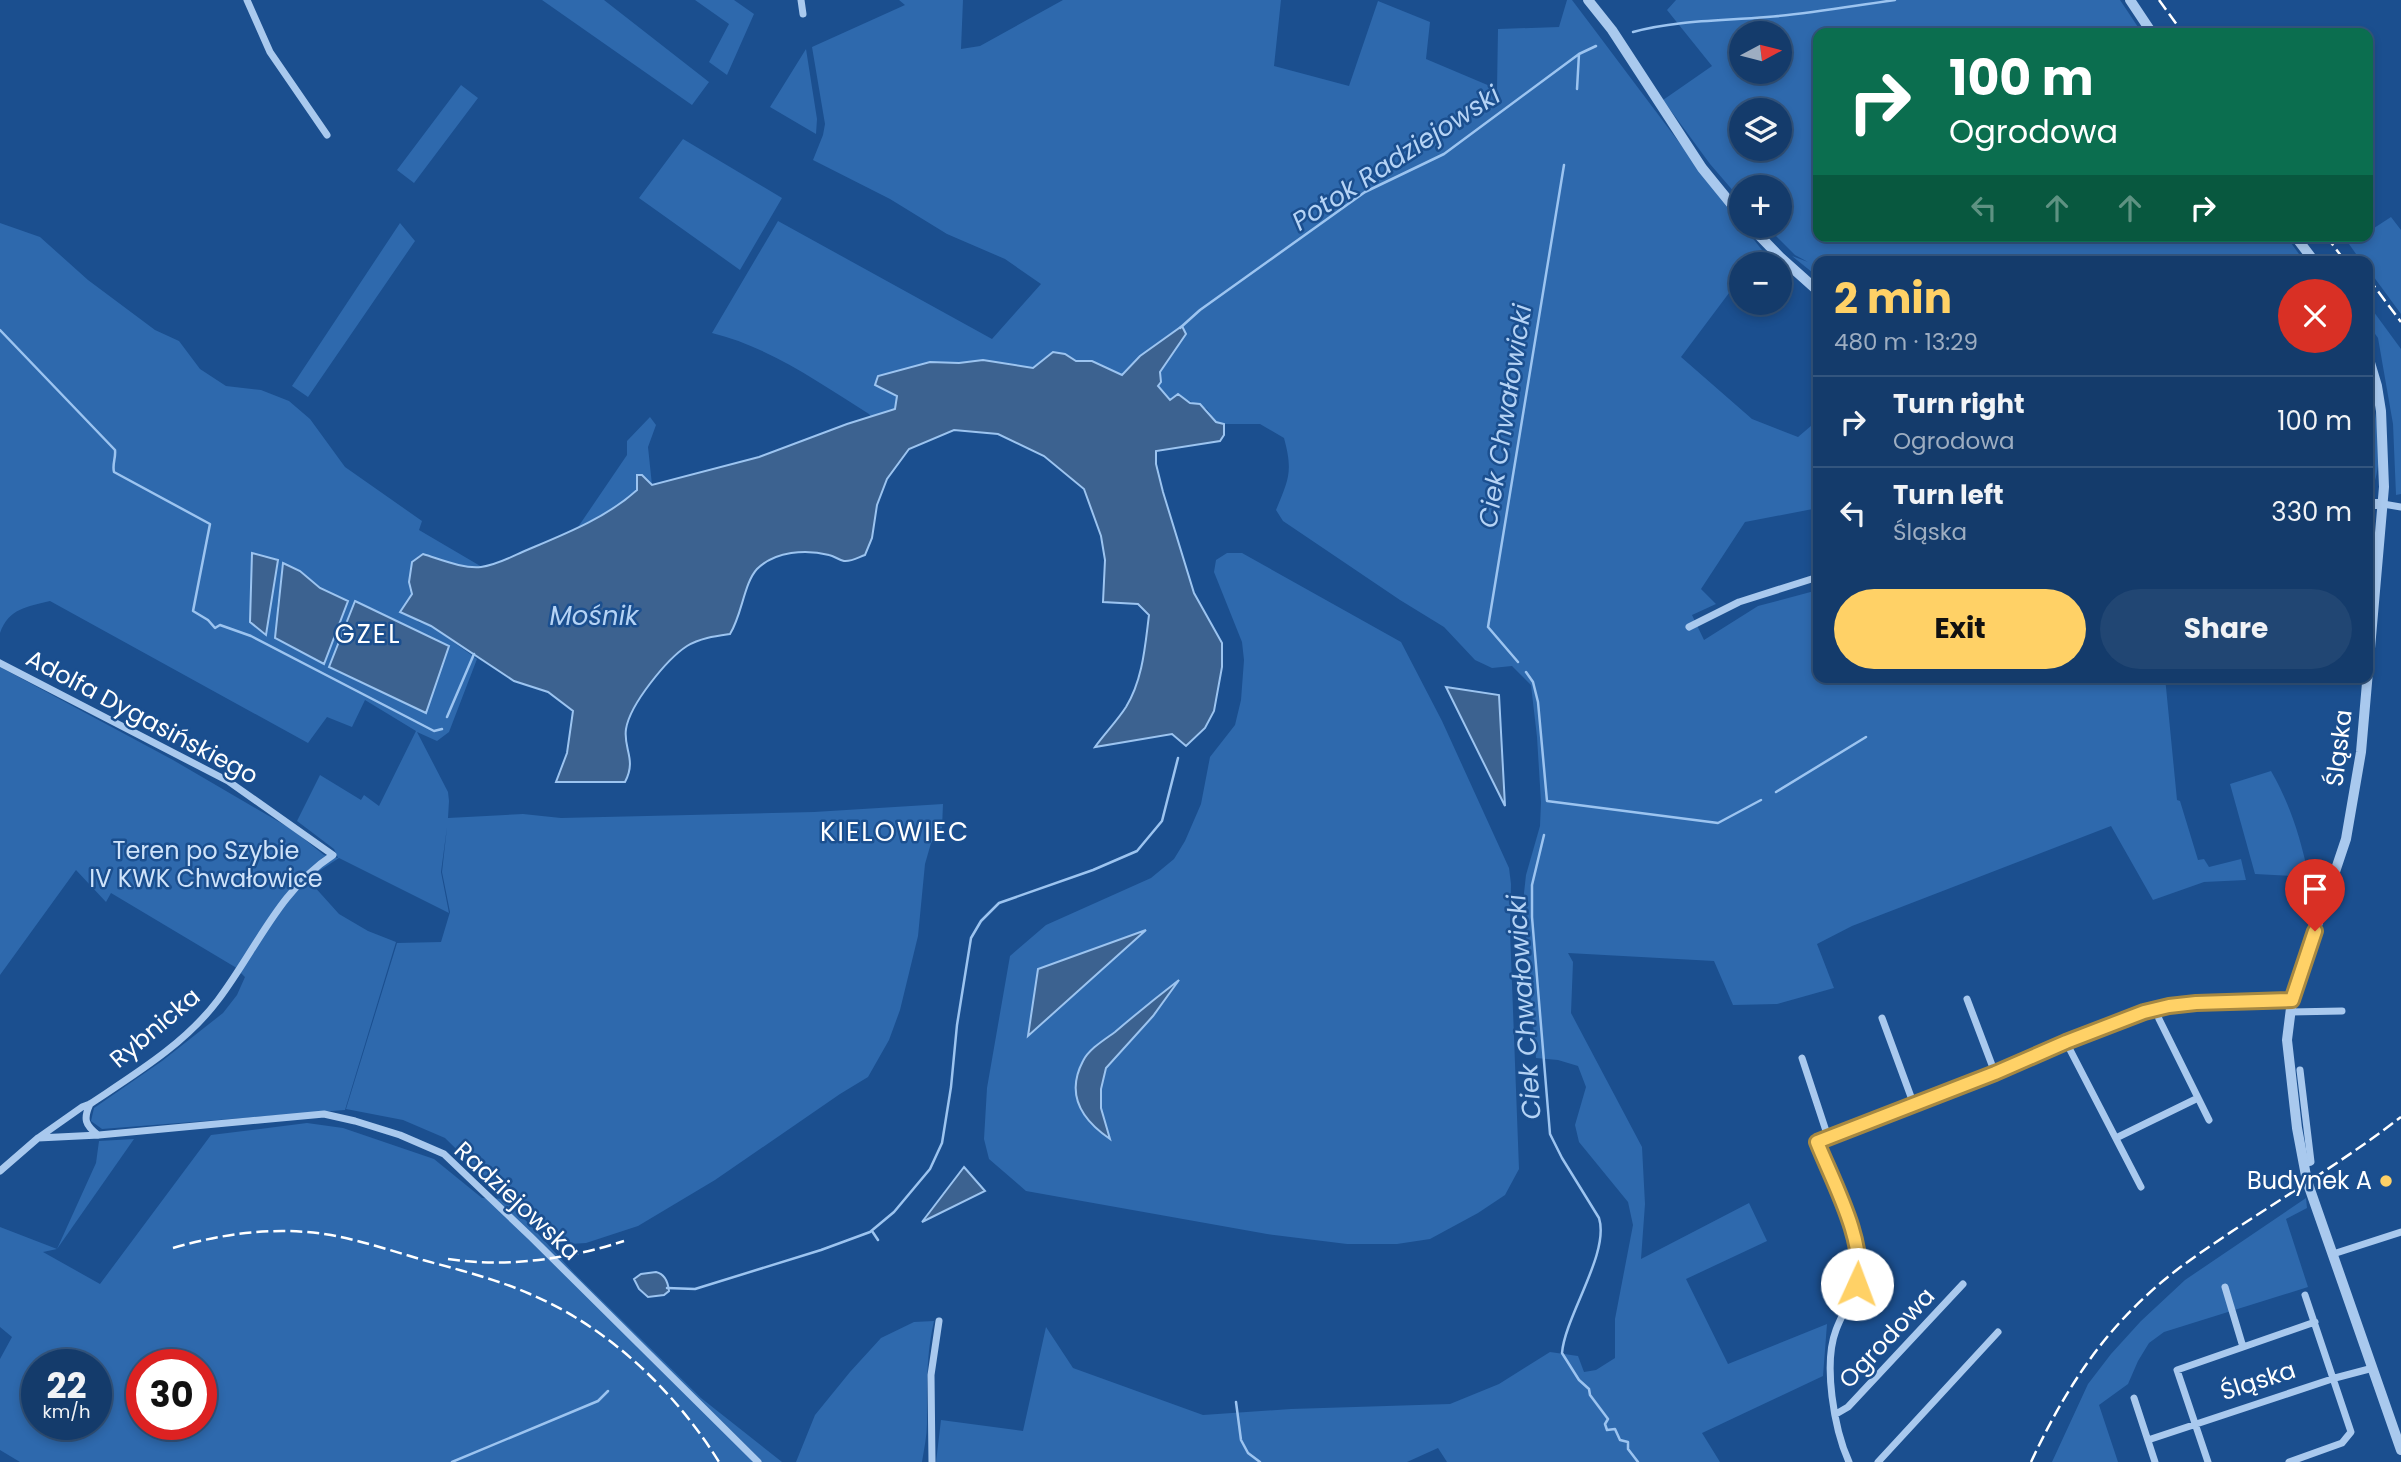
<!DOCTYPE html>
<meta charset="utf-8">
<style>
:root{--surface:#143b6b;--page:#214673;--text:#f1f3f6;--muted:#9dadc1;--line:#33557e;--accent:#ffd166}
body{margin:0;font-family:Poppins,sans-serif;background:var(--page);color:var(--text);height:100vh;display:flex;flex-direction:column;font-size:26px;white-space:nowrap}
*{box-sizing:border-box;margin:0}
p{font-size:23px;color:var(--muted)}
.icon{flex:none;width:38px;height:38px;fill:none;stroke:currentColor;stroke-width:2;stroke-linecap:round;stroke-linejoin:round}
.map{position:relative;flex:1;overflow:hidden}
.drawer{position:absolute;left:1813px;top:256px;width:560px;height:427px;display:flex;flex-direction:column;background:var(--surface);border-radius:14px;box-shadow:0 4px 10px #0003,0 0 0 2px var(--line)}
.drawer>*{flex:none}
.guide{position:absolute;left:1813px;top:28px;width:560px;height:214px;border-radius:14px;box-shadow:0 4px 10px #0003,0 0 0 2px var(--line);background:#0b6e4f;color:#fff;overflow:hidden}
.needle{width:46px;rotate:83deg}
.buttons{position:absolute;left:1729px;top:21px;display:grid;gap:14px}
.buttons a{display:grid;place-items:center;width:63px;height:63px;border-radius:50%;background:var(--surface);box-shadow:0 4px 10px #0003,0 0 0 2px var(--line);font-size:35px}
.speed{position:absolute;left:21px;top:1349px;display:flex;gap:14px;font-size:35px;font-weight:700;text-align:center}
.speed>*{display:grid;place-content:center;width:91px;height:91px;border-radius:50%;background:var(--surface);box-shadow:0 4px 10px #0003,0 0 0 2px var(--line);line-height:1}
.speed small{font-size:18px;font-weight:400}
.speed .limit{border:10px solid #d22;background:#fff;color:#111}
.pin{position:absolute;display:grid;place-items:center;width:60px;height:60px;color:#fff;margin:-72px -30px;border-radius:50% 50% 50% 0;rotate:-45deg;box-shadow:0 0 7px #0007}
.pin .icon{rotate:45deg}
.me{position:absolute;width:77px;margin:-38px;rotate:2deg;stroke-linejoin:round;filter:drop-shadow(0 0 5px #0008)}
.turn{display:flex;align-items:center;gap:24px;height:147px;padding:0 21px;font-size:32px}
.turn .icon{width:91px;height:91px;stroke-width:2.5}
.turn b{display:block;font-size:49px;line-height:60px}
.lanes{display:flex;align-items:center;height:66px;padding:0 21px;background:#0003;justify-content:center;gap:35px;direction:ltr}
.lanes .off{opacity:.35}
.round{display:grid;place-items:center;flex:none;width:74px;height:74px;border-radius:37px;background:var(--page)}
.headline{display:flex;align-items:center;justify-content:space-between;height:119px;padding:0 21px}
h1{font-size:42px;font-weight:700;line-height:52px;color:var(--accent)}
.cta{display:flex;gap:14px;margin-top:auto;padding:14px 21px}
.cta a{flex:1;height:80px;border-radius:42px;background:var(--accent);color:#111;font-size:28px;font-weight:700;line-height:80px;text-align:center}
.cta a+a{background:var(--page);color:var(--text)}
ul{padding:0;list-style:none}
li{display:flex;align-items:center;gap:21px;height:91px;padding:0 21px;border-top:2px solid var(--line)}
li div{flex:1}
li b{display:block;font-size:26px}
li em{font-style:normal}
.map>svg:first-child{display:block}
.green{fill:#2e69ad;fill-rule:evenodd}
.water{fill:#3c6290;stroke:#9cc4f0;stroke-width:2}
.lines{fill:none;stroke-linecap:round;stroke-linejoin:round}
.stream{stroke:#9cc4f0;stroke-width:2.5}
.minor{stroke:#a9c9ee;stroke-width:7}
.tertiary{stroke:#a9c9ee;stroke-width:10}
.rail{stroke:#fff;stroke-width:2.5;stroke-dasharray:12 5;stroke-linecap:butt}
.route-casing{stroke:#a68842;stroke-width:18}
.route{stroke:#ffd166;stroke-width:12}
.poi-dot{fill:#ffd166;stroke:#1b4f8f;stroke-width:2.5}
.labels{text-anchor:middle;stroke-width:5;stroke-linejoin:round;paint-order:stroke}
.street-label{font-size:24px;fill:#fff;stroke:#1b4f8f}
.park-label{font-size:24px;fill:#cfe3fa;stroke:#1b4f8f}
.poi-label{font-size:24px;fill:#fff;stroke:#1b4f8f;text-anchor:end}
.water-label{font-size:26px;font-style:italic;fill:#b5d3f5;stroke:#1b4f8f}
.neighbourhood-label{font-size:26px;letter-spacing:2px;fill:#fff;stroke:#1b4f8f}
</style>
<div class="map">
<svg width="2401" height="1462" viewBox="0 0 2401 1462">
<rect width="100%" height="100%" fill="#1b4f8f"/>
<!-- green -->
<path class="green" d="M542,0h62l105,82 -17,23z
M695,0h39l20,14 -27,61 -18,-13 20,-38z
M899,0h64l-2,49 19,-3 83,-46h218l-7,66 75,20 29,-85 52,21 -4,37 71,30 1,-60 61,-2 8,-27h5c63,83 126,169 190,250l-11,14h-10v13l-60,80 71,62 46,18 20,-17v88l-73,14 -44,67 15,15 -24,11 12,25 54,-34 60,-16v87h347l12,123 3,1 18,59 6,-1 5,8 32,-8 5,21 -42,2 -51,18 -42,-74 -259,100 -35,18 17,44 -57,16 -44,1 -19,-44 -146,-8 5,9 -2,51 71,134 3,57 -4,55 108,-56 18,38 -81,38 42,85 99,-40 -4,52 -121,57 18,29h-273l-9,-14 -31,14h-471l5,-42 82,11 23,-104 27,41 130,47 88,-6 159,-5 49,-20 51,-32 28,4 6,16 12,-2 19,-12v-39l18,-94 -5,-23 -49,-60 -4,-17 11,-38 -8,-21 -20,-6 -22,-2 -9,-102 -3,-63 2,-18 14,-49 1,-24 -4,-65 -6,-52 -19,-19 -20,2 -17,-8 -31,-33 -44,-27 -117,-79 -7,-11c13,-31 17,-39 8,-72l-24,-14h-36l-8,-2 -9,-13 -22,-10 -15,1 -12,-15 3,-3 -1,-10 26,-38 -4,-8 -42,30 -18,19 -30,-14h-16l-11,-7 -21,4 -11,10 -50,-8 -24,3 -29,-1 -52,14 -3,9 22,10 -2,14 -23,9 -3,-4c-49,-31 -100,-67 -157,-81l66,-112 214,118 49,-55 -36,-25 -58,-25 -57,-35 -77,-39 10,-25 2,-11 -13,-77 93,-42z
M1676,0h444l22,33h-324v203h468l18,25h-486v16l-26,-21 16,6 -13,-7 -29,-29h14v-39h-39v13l-31,-36 -47,-64 49,-34 -45,-56zM1741,33h39v39h-39zM1741,110h39v39h-39z
M806,49l11,70 -1,15 -46,-27z
M461,85l17,13 -64,85 -17,-13z
M683,139l99,59 -42,72 -101,-72z
M2391,217l10,13v84l-33,-45v-8h-7l-12,-17 13,-8h6v-4z
M0,223l40,14 48,43 67,50 24,11 21,28 26,17 35,4 28,11 21,18 35,48 77,54 -3,9 63,37h-12l-61,15 9,40 13,4 46,33 -28,73 -12,9 -20,-9 31,60 1,9 -1,17 75,-4 38,4 253,-6 129,-8 -1,24 -11,15 -6,21 -7,72 -18,74 -11,30 -21,37 -28,17 -125,86 -77,46 -52,17 -32,2 -109,-107 -42,-18 -57,-11 51,-166 44,-1 9,-30 -8,-40 5,-45 -6,45 8,41 -110,-55 -20,13 -7,13 27,30 29,17 28,11 -51,168 -243,19 -11,-8 3,-13 68,-47 61,-48 14,-18 8,-18 -10,-10 -124,-74 -5,9 -30,-32 -76,105v-308l173,93 120,70 31,25 14,3 -4,-9 -37,-28 23,-46 41,25 3,-5 15,11 37,-75 -51,-31 -13,27 -25,-10 -19,26 -258,-142c-23,6 -41,7 -50,32zM252,553l26,7 -12,75 -16,-13zM283,564l17,7 20,17 27,13 -70,6zM355,601l94,45 -120,21z
M400,223l15,18 -107,156 -16,-11z
M2368,304l33,45v145l-5,1 -3,-71 -15,-86 -10,-14z
M2368,380c8,36 19,78 2,114h-2z
M650,417l6,8 -8,22 4,38 -10,-10h-4v15l-10,9 -52,31 51,-75v-14z
M1227,553h15l159,89 41,79 67,147 2,16 -1,47 9,238 -14,26 -27,18 -48,26 -33,5h-50l-80,-10 -241,-43 -37,-32 -5,-20 3,-51 23,-132 36,-31 105,-47 23,-19 11,-18 16,-37 9,-47 25,-32 6,-25 3,-40 -2,-18 -28,-70 2,-12z
M2271,771c20,35 29,66 38,106l-54,-3 -25,-90z
M307,1123l36,5 91,31 48,39 24,1 68,74 127,125 81,64h-762l-20,-12v-91l12,-22 -12,-10v-100l57,22 39,-86 3,-22 35,-2 -77,110 -14,3 57,32 111,-149zM37,1365h59v59h-59zM142,1365h59v59h-59z
M2306,1198l1,10 -21,11 22,68 -144,45 -15,11 -11,18 -10,23 -29,21 19,57h-66l36,-78 23,-30 30,-33 44,-41z
M934,1321c-8,34 -7,68 -7,102 0,13 -3,26 -5,39h-126l19,-47 35,-43 31,-34 33,-16z"/>
<!-- water -->
<path class="water" d="M1182,326l4,8 -26,38 1,10 -3,4 12,14 8,-6 12,9 10,1 16,18 8,2v11l-4,6 -64,10v13l7,28 31,101 28,50v24l-8,44 -9,17 -19,18 -14,-12 -77,13c10,-14 22,-26 31,-40 17,-28 19,-61 23,-92l-11,-11 -35,-2 2,-42 -4,-24 -17,-47 -40,-33 -46,-22 -44,-4 -45,19 -22,30 -10,26 -5,33 -7,17c-6,2 -14,7 -21,6 -5,-1 -10,-5 -15,-6 -23,-6 -54,-4 -72,14 -13,14 -15,46 -27,65 -14,2 -30,4 -43,12 -20,13 -57,58 -61,83 -3,20 11,30 -1,53h-69l11,-29 6,-42 -25,-19 -34,-11 -83,-55 -31,-14 12,-18 -3,-12 3,-20 11,-8c17,5 40,15 58,13 16,-2 32,-11 46,-17 38,-16 79,-32 110,-60v-15h5l10,10 107,-28 88,-33 48,-15 2,-13 -22,-11 3,-9 52,-14 29,1 24,-3 50,8 20,-16 12,2 11,7h16l30,14 18,-19z
M252,553l26,7 -12,75 -16,-13z
M283,563l17,8 20,17 28,13 -24,63 -49,-26z
M355,601l94,45 -23,67 -97,-46z
M1446,687l53,8 6,111z
M1146,930l-118,106 10,-67z
M1179,980l-26,36 -47,52 -5,21v19l9,31c-28,-19 -45,-44 -27,-78 6,-12 21,-21 32,-29 21,-18 42,-35 64,-52z
M964,1167l21,24 -63,31z
M656,1272c9,2 12,10 13,19l-5,4 -16,2 -9,-8 -5,-10 7,-5z"/>
<g class="lines">
<!-- stream -->
<path class="stream" d="M1633,32c44,-12 89,-11 134,-15 42,-3 85,-11 128,-17
M1577,89l2,-35
M1180,328l20,-18 165,-118 79,-38 135,-100 17,-8
M0,330l115,120c1,8 -3,14 -1,22l96,52 -17,87 15,9 7,8 5,-3 31,11 183,95 8,-2
M1518,662l-30,-35 76,-462
M1526,672l7,10 5,20 9,99 171,22 43,-23
M447,717l27,-63
M1776,792l90,-55
M1544,835l-12,50v32l18,217 12,24 37,60c11,35 -34,98 -37,135l17,27 10,9 1,6 18,24 -3,5 2,6 8,-1 5,11 8,2v7l10,13
M872,1231l6,9
M667,1288l28,1 126,-39 49,-18 24,-20 36,-43 12,-26 9,-56 6,-62 14,-87 10,-17 18,-18 94,-33 44,-19 25,-30 16,-63
M1236,1402l5,38 7,13 12,9
M452,1462l146,-61 10,-10"/>
<!-- minor -->
<path class="minor" d="M247,0l23,52 57,83
M801,0l2,14
M2383,504l18,3
M1689,627l50,-25 79,-25
M0,663l228,118 105,74c-54,35 -77,95 -115,145 -33,44 -83,74 -128,104l-8,3 -44,31 -38,33
M1967,999l28,74
M2156,1009l3,10 50,101
M2290,1012l52,-1
M1882,1018l32,87
M2066,1042l75,145
M1802,1058l26,79
M2300,1070l11,92 -8,2
M90,1104c-7,15 -5,21 8,31
M38,1138l61,-3 225,-21 31,7 45,14 44,19 87,83 227,225
M2116,1138l82,-40
M2333,1254l68,-22
M2225,1287l18,60
M2134,1398l21,64
M1836,1414l12,-7 115,-123
M2148,1440l187,-62 38,-10
M932,1462l-1,-87 8,-54
M1849,1462c-15,-33 -26,-98 -13,-132 8,-22 24,-42 23,-66 0,-31 -30,-91 -42,-122l178,-69 71,-31 78,-30 37,-8 111,-4
M1878,1462l120,-130
M2208,1462l-31,-92 138,-48
M2289,1462l53,-19 9,-11 -46,-137"/>
<!-- tertiary -->
<path class="tertiary" d="M1588,0l24,30 90,138 39,48
M2130,0l22,33
M1750,226l30,31 38,34
M2295,236l19,25
M2368,356l9,30 4,25 3,76 -23,265 -15,87 -54,161 -5,40 10,88 10,53 94,269
M2368,504h15"/>
<!-- rail -->
<path class="rail" d="M2159,0l24,33
M2326,236l19,25
M2368,278l33,44
M173,1248c52,-15 104,-22 158,-13 31,6 62,16 92,25 36,10 73,19 107,34 78,33 145,97 189,168
M448,1259c59,9 120,0 176,-18
M2031,1462c29,-62 63,-118 114,-165 27,-26 58,-46 89,-67 56,-37 114,-72 167,-113"/>
</g>
<g class="lines">
<!-- route casing -->
<g class="route-casing">
<path id="route" d="M1857,1284c10,-41 -25,-104 -40,-142l178,-69 71,-31 78,-30 25,-6 27,-3 96,-3 23,-69"/>
</g>
<!-- route -->
<use href="#route" class="route"/>
</g>
<!-- markers -->
<circle class="poi-dot" cx="2386" cy="1181" r="7"/>
<g class="labels">
<!-- street labels -->
<g class="street-label">
<text transform="translate(142 717) rotate(28)" y="8">Adolfa Dygasińskiego</text>
<text transform="translate(2339 748) rotate(-83)" y="8">Śląska</text>
<text transform="translate(155 1028) rotate(-40)" y="8">Rybnicka</text>
<text transform="translate(517 1201) rotate(43)" y="8">Radziejowska</text>
<text transform="translate(1887 1338) rotate(-47)" y="8">Ogrodowa</text>
<text transform="translate(2258 1381) rotate(-18)" y="8">Śląska</text>
</g>
<!-- park labels -->
<g class="park-label">
<text x="206" y="859">Teren po Szybie<tspan x="206" dy="28">IV KWK Chwałowice</tspan></text>
</g>
<!-- poi labels -->
<g class="poi-label">
<text x="2372" y="1189">Budynek A</text>
</g>
<!-- water labels -->
<g class="water-label">
<text transform="translate(1396 158) rotate(-33)" y="9">Potok Radziejowski</text>
<text transform="translate(1505 416) rotate(-81)" y="9">Ciek Chwałowicki</text>
<text x="594" y="625">Mośnik</text>
<text transform="translate(1524 1007) rotate(-94)" y="9">Ciek Chwałowicki</text>
</g>
<!-- neighbourhood labels -->
<g class="neighbourhood-label">
<text x="368" y="643">GZEL</text>
<text x="895" y="841">KIELOWIEC</text>
</g>
</g>
</svg>
<div class="buttons">
<a><svg class="needle" viewBox="-14 -14 28 28"><path d="M0-13l5 13h-10z" fill="#e53935"/><path d="M0 13l5-13h-10z" fill="#9dadc1"/></svg></a>
<a><svg class="icon" aria-label="layers" viewBox="0 0 24 24"><path d="M12 4l9 5-9 5-9-5zM3 14l9 5 9-5"/></svg></a>
<a>+</a>
<a>−</a>
</div>
<div class="speed"><div>22<small>km/h</small></div><div class="limit">30</div></div>
<div class="pin" style="left:2315px;top:931px;background:#d93025"><svg class="icon" aria-label="arrive" viewBox="0 0 24 24"><path d="M6 21V4h12l-3 4 3 4H6"/></svg></div>
<svg class="me" style="left:1857px;top:1284px" viewBox="-20 -20 40 40"><circle r="19" fill="#fff"/><path d="M0-13L10 11 0 6-10 11z" fill="#ffd166"/></svg>
<div class="guide">
<div class="turn"><svg class="icon" aria-label="right" viewBox="0 0 24 24"><path d="M7 20v-9h11M14 6l5 5-5 5"/></svg><div><b>100 m</b>Ogrodowa</div></div>
<div class="lanes"><svg class="icon off" aria-label="left" viewBox="0 0 24 24"><path d="M17 20v-9H6M10 6l-5 5 5 5"/></svg><svg class="icon off" aria-label="ahead" viewBox="0 0 24 24"><path d="M12 20V5M6 11l6-6 6 6"/></svg><svg class="icon off" aria-label="ahead" viewBox="0 0 24 24"><path d="M12 20V5M6 11l6-6 6 6"/></svg><svg class="icon" aria-label="right" viewBox="0 0 24 24"><path d="M7 20v-9h11M14 6l5 5-5 5"/></svg></div>
</div>
<section class="drawer">
<div class="headline"><div><h1>2 min</h1><p>480 m · 13:29</p></div><a class="round" style="background:#d93025;color:#fff"><svg class="icon" aria-label="close" viewBox="0 0 24 24"><path d="M6 6l12 12M18 6L6 18"/></svg></a></div>
<ul>
<li><svg class="icon" aria-label="right" viewBox="0 0 24 24"><path d="M7 20v-9h11M14 6l5 5-5 5"/></svg><div><b>Turn right</b><p>Ogrodowa</p></div><em>100 m</em></li>
<li><svg class="icon" aria-label="left" viewBox="0 0 24 24"><path d="M17 20v-9H6M10 6l-5 5 5 5"/></svg><div><b>Turn left</b><p>Śląska</p></div><em>330 m</em></li>
</ul>
<div class="cta"><a>Exit</a><a>Share</a></div>
</section>
</div>
